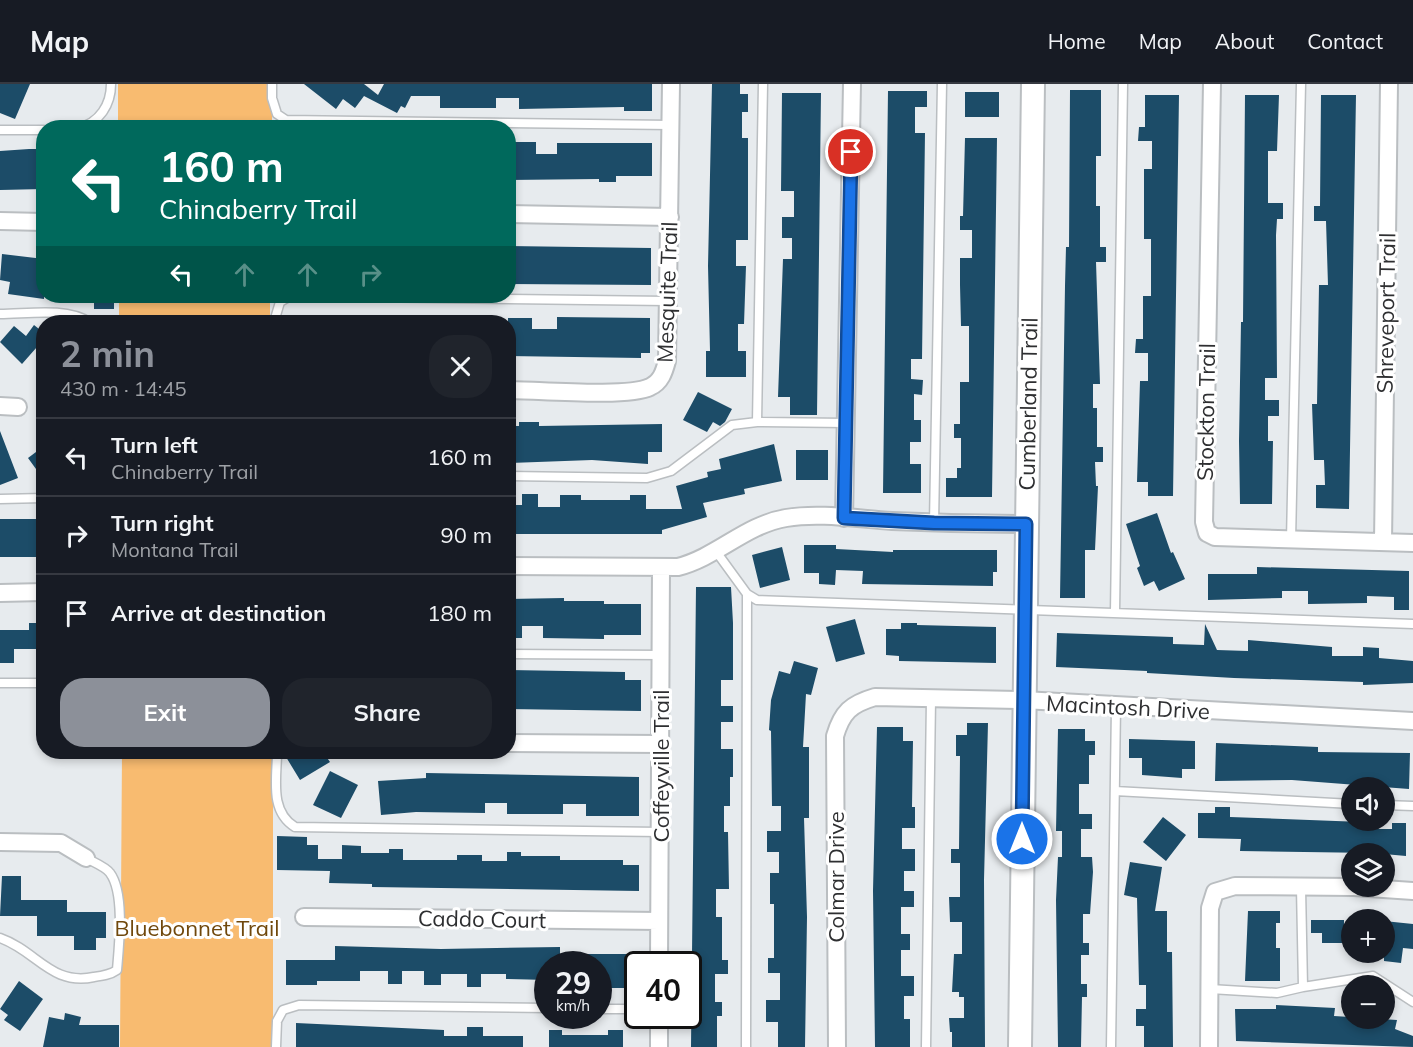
<!DOCTYPE html>
<meta charset="utf-8">
<style>
:root{--surface:#171b24;--page:#20242c;--text:#f1f3f6;--muted:#9ea1a6;--line:#363941;--accent:#8c9099}
body{margin:0;font-family:Mulish,sans-serif;background:var(--page);color:var(--text);height:100vh;display:flex;flex-direction:column;font-size:22px;white-space:nowrap}
*{box-sizing:border-box;margin:0}
p{font-size:20px;color:var(--muted)}
.icon{flex:none;width:33px;height:33px;fill:none;stroke:currentColor;stroke-width:2;stroke-linecap:round;stroke-linejoin:round}
.map{position:relative;flex:1;overflow:hidden}
.drawer{position:absolute;left:36px;top:231px;width:480px;height:444px;display:flex;flex-direction:column;background:var(--surface);border-radius:24px;box-shadow:0 3px 9px #0003}
.drawer>*{flex:none}
.hud{position:absolute;left:36px;top:36px;width:480px;height:183px;border-radius:24px;box-shadow:0 3px 9px #0003;background:#00695c;color:#fff;overflow:hidden}
.tools{position:absolute;left:1341px;top:693px;display:grid;gap:12px}
.tools a{display:grid;place-items:center;width:54px;height:54px;border-radius:50%;background:var(--surface);box-shadow:0 3px 9px #0003;font-size:30px}
.speed{position:absolute;left:534px;top:867px;display:flex;gap:12px;font-size:30px;font-weight:700;text-align:center}
.speed>*{display:grid;place-content:center;width:78px;height:78px;border-radius:50%;background:var(--surface);box-shadow:0 3px 9px #0003;line-height:1}
.speed small{font-size:15px;font-weight:400}
.speed .limit{border:3px solid #111;border-radius:9px;background:#fff;color:#111}
.pin{position:absolute;display:grid;place-items:center;width:51px;height:51px;color:#fff;margin:-26px;border:3px solid #fff;border-radius:50%;box-shadow:0 2px 6px #0007}
.me{position:absolute;width:66px;margin:-33px;rotate:0deg;stroke-linejoin:round;filter:drop-shadow(0 0 4px #0008)}
.turn{display:flex;align-items:center;gap:21px;height:126px;padding:0 24px;font-size:27px}
.turn .icon{width:78px;height:78px;stroke-width:2.5}
.turn b{display:block;font-size:42px;line-height:51px}
.lanes{display:flex;align-items:center;height:57px;padding:0 24px;background:#0003;justify-content:center;gap:30px;direction:ltr}
.lanes .off{opacity:.35}
.round{display:grid;place-items:center;flex:none;width:63px;height:63px;border-radius:24px;background:var(--page)}
.overview{display:flex;align-items:center;justify-content:space-between;height:102px;padding:0 24px}
h1{font-size:36px;font-weight:700;line-height:45px;color:var(--accent)}
.cta{display:flex;gap:12px;margin-top:auto;padding:12px 24px}
.cta a{flex:1;height:69px;border-radius:24px;background:var(--accent);color:#fff;font-size:24px;font-weight:700;line-height:69px;text-align:center}
.cta a+a{background:var(--page);color:var(--text)}
ul{padding:0;list-style:none}
li{display:flex;align-items:center;gap:18px;height:78px;padding:0 24px;border-top:2px solid var(--line)}
li div{flex:1}
li b{display:block;font-size:22px}
li em{font-style:normal}
header{display:flex;align-items:center;gap:36px;box-sizing:border-box;height:84px;padding:0 30px;background:var(--surface);border-bottom:2px solid var(--line)}
header strong{font-size:28px}
nav{display:flex;gap:33px;margin-inline-start:auto;font-size:21px}
.map>svg:first-child{display:block}
.green{fill:#f8bb70}
.building{fill:#1c4c68}
.lines{fill:none;stroke-linecap:round;stroke-linejoin:round}
.lane-casing{stroke:#babec1;stroke-width:11}
.street-casing{stroke:#babec1;stroke-width:20}
.secondary-casing{stroke:#babec1;stroke-width:26}
.lane{stroke:#fff;stroke-width:8}
.street{stroke:#fff;stroke-width:16}
.secondary{stroke:#fff;stroke-width:22}
.route-casing{stroke:#114b97;stroke-width:15}
.route{stroke:#1a73e8;stroke-width:10}
.labels{text-anchor:middle;stroke-width:6;stroke-linejoin:round;paint-order:stroke}
.street-label{font-size:22px;fill:#2e2f31;stroke:#fff}
.park-label{font-size:22px;fill:#70480c;stroke:#fff}
</style>
<header>
<strong>Map</strong>
<nav><a>Home</a><a>Map</a><a>About</a><a>Contact</a></nav>
</header>
<div class="map">
<svg width="1413" height="963" viewBox="0 0 1413 963">
<rect width="100%" height="100%" fill="#e7ebee"/>
<!-- green -->
<path class="green" d="M118,0h154v43h-154z
M119,212h151v26h-151z
M122,668h151v295h-153z"/>
<!-- building -->
<path class="building" d="M0,0h30l-15,35 -15,-6z
M304,0h60l14,11 6,-11h268v27h-28v-4l-105,2v-11h-23v10h-56v-12h-29l-6,12 -4,-2 -4,7 -33,-17 -9,12 -12,-9 -7,10z
M712,0h28v10h8v18h-6v26h6v102h-12v26h10l-2,58h-6v27h8v26h-40v-26h4l-2,-85z
M1070,6h31v66h-5v50h4v41h6v15h-10l4,122h-7v24h4v39h6v15h-8l1,24h2l-3,64h-10v48h-25l5,-312 1,-39h3z
M888,7h39v16h-12v26h10l-3,226h-11v20l12,1 -1,15 -8,-1v26h7v22h-11v22h11v29h-38z
M965,8h34v25h-34z
M782,9h39l-4,322h-27v-18h-12l5,-138h9v-21h-10v-21h12v-26h-13z
M1145,11h34l-6,401h-25v-14h-11l3,-101h8v-28h-13l1,-14h7v-43h8v-57h-7v-70h8v-28h-14l1,-14h6z
M1245,11h34l-2,56h-9v52h15v16h-6l-1,16 1,143h-12v22h14v16h-11v25h5l-1,63h-32l-1,-63 2,-119h2z
M1321,11h35l-7,414 -33,-1v-23h9l-1,-25h-10l-2,-56h5l2,-119h9l-2,-64h-12v-15h6z
M965,54h32l-5,359h-46v-19h11v-10h4v-30h-7v-14h6v-42h9v-56h-8l-1,-41v-27h12v-28h-12v-14h3z
M515,58h21v12h21v-11h95v33h-36v6h-17v-3l-91,1v-26h7z
M29,65h15v40l-44,1v-39z
M508,162l143,2v37l-143,-1z
M2,170l42,5v40l-36,-5 2,-12 -10,-2z
M94,212h20v13h-20z
M557,233l93,1v35h-9v5l-133,-2v-38h24v11h25z
M34,241l10,8v6l-22,25 -22,-22 14,-16 12,10z
M698,308l34,17 -7,13 -5,4 -7,-4 -6,10 -24,-12z
M519,338h20v4l123,-2v28h-14v12l-56,-4 -82,3v-37h9z
M0,347l18,47 -18,7z
M774,360l8,37 -38,8 1,5 -42,9 4,14 -45,13v4h-154v-29h14v-11h16v13h22v-12h21v5h49v-5h16v14h36l-6,-23 32,-9 -1,-5 14,-3 -2,-10z
M44,362v34l-16,-22z
M796,366h32v30h-32z
M1157,429l14,40 2,-1 12,27 -26,12 -5,-10 -10,5 -7,-18 3,-2 -14,-42z
M0,435h44v38h-44z
M804,461h32v4l57,3v-2h104v22h-4v14l-131,-2 1,-13 -27,-1 -1,15 -16,-1v-11h-15z
M782,463l8,33 -30,8 -8,-33z
M1257,483l152,4v39h-15v-13l-27,-1v7l-59,1v-13h-26v7l-74,2v-26h49z
M696,503h35l2,36v57h-12v26h12v16h-12v27h12v28h-3v29h-6v26h4l1,57h-13v28h6v43h6v14h-13v28h7v14h-5v31h-26z
M564,514v3h40v3h37v31h-37v4l-61,-1v-12h-21v12h-14v-39z
M855,535l10,35 -29,8 -10,-35z
M29,539h15v26h-30v14h-14v-33h29z
M901,539h16v2l79,2v36l-97,-2v-5l-13,-1v-26h15z
M1205,540l12,26 31,1v-11l84,7v9h31v-9l16,1v10l34,3v22l-50,2v-3l-129,-4 -87,-5v-2l-91,-4 1,-34 116,4v7l31,1z
M794,577l24,7 -7,27 -5,-1 -3,53h6v71h-5l3,99 -2,130h-27v-25h-12v-22h14v-27h-12v-15h6v-54h-4v-31h9v-21h-12v-21h14v-25h-9l-1,-75 -2,-1 2,-30 8,-29 11,3z
M509,586l116,2v8h16v31l-133,-2z
M967,639h21l-4,157 1,167h-33v-15h-2l-1,-14h15v-21h-5v-5h-7l2,-38h8v-32h-12l-1,-25h11v-34h-9v-14h8l1,-93h-4v-21h11z
M877,643h26v14h10l-1,66h3v21h-13v21h13v22h-11v20h10v16h-13v27h9v16h-9v26h13v20h-10v23h6v28h-35l-2,-156z
M1058,645h27v12h10v14h-6v29h-10v30h13v15h-11v28h11l1,15 -3,42h-7v29h6v12h-8v29h6v13h-5l-1,50h-23l-2,-147 2,-43h4v-26h-6z
M1129,655l66,2v28h-13v9l-40,-3v-17h-13z
M1216,659l102,4v5l92,1 -1,36 -117,-9 -77,1z
M283,668h40l7,10 -30,18z
M330,687l28,14 -17,33 -28,-13z
M426,689l213,4v39h-53v-12h-23v10h-56v-11h-22v10l-69,-1 -35,3 -3,-34 48,-3z
M1215,723h15v10l132,5v7h30v-6h14v33l-33,-3 -133,-2 1,-12 -43,-1v-25h17z
M1163,733l23,18 -20,26 -23,-19z
M277,752l30,1v8h11v14h24v-14l19,1v7h28v-4h14v11h54v-5h25v6h25v-9h14v4h39v4h63v5h16v26l-267,-4v-3l-43,-1 1,-12 -53,-1z
M1130,778l32,5 -7,44h12v41h5l1,95h-29v-21h-8v-17h10v-24h-7l-2,-87 -13,-3z
M2,792h19v24h46v12h39v26h-10v12h-22v-14h-37v-20h-37z
M1248,827h32v12h-4v25h4v33h-35z
M1311,836h33v23h-22v-10h-11z
M1384,837l29,3v25l-10,-1 -2,15 -17,-2z
M335,862l106,3 119,-2v7h78v20h-13v14h-17v-4h-10v-20h-50v16l-42,-1v-5h-25v13h-14v-13h-26v11h-17v-14h-22v13h-14v-13h-28v10h-43v4h-31v-25h49z
M19,897l24,18 -23,32 -16,-11 4,-5 -8,-6z
M1276,921l59,3 -1,8 63,4 -2,9 18,7v11l-177,-6 -1,-32h41z
M65,929l16,4 -2,8h40v22h-76l6,-30 15,3z
M296,939l148,7v6h23v-9h16v9h40v11h-227z
M549,946h13v5h46v-5h15v17h-74z"/>
<g class="lines">
<!-- lane casing -->
<g class="lane-casing">
<path id="lane" d="M272,0v14l5,16 9,6 385,5
M78,44c22,-5 33,-24 33,-44
M0,46h44
M0,230c27,0 66,-7 89,8
M274,238l6,-20 10,-6 378,5
M757,338l6,-338
M508,392l139,2 24,-7 61,-46 25,-3 89,1
M0,415l44,-1
M934,439l8,-439
M1291,456l10,-456
M715,466l32,44 10,6 656,24
M1115,528l8,-528
M508,570l154,1
M0,599h44
M277,668c0,26 -8,59 18,75l366,5
M1115,707l237,13
M1384,721l29,1
M1301,804l2,99 70,-11 40,26
M0,854c37,13 51,48 94,39 8,-1 16,-2 23,-7 2,-24 8,-77 -7,-97 -4,-6 -17,-11 -24,-15
M1210,905l67,4 26,-6
M598,925h40
M276,963l1,-26 6,-11 16,-5 249,3
M746,963l1,-453
M926,963l5,-348
M1111,963l5,-340"/>
</g>
<!-- street casing -->
<g class="street-casing">
<path id="street" d="M1212,0l-8,438 3,11 8,4 198,6
M508,130l162,3
M0,137l44,1
M508,306c29,0 120,8 142,-3 11,-5 14,-15 17,-26l4,-277
M0,322l18,1
M844,434l8,-434
M1383,458l6,-458
M508,482l170,1c39,-10 67,-42 108,-49 34,-6 72,1 106,3 45,2 89,3 134,3
M0,509l44,-1
M508,659l153,1
M0,758l61,1 25,15
M304,833l355,4
M659,880l2,-396
M659,932v31
M837,963l-2,-311c7,-24 16,-32 40,-39l148,3 390,21
M1209,963l1,-139 5,-16 20,-6 119,1 59,4"/>
</g>
<!-- secondary casing -->
<g class="secondary-casing">
<path id="secondary" d="M1020,963l13,-963"/>
</g>
<!-- lane -->
<use href="#lane" class="lane"/>
<!-- street -->
<use href="#street" class="street"/>
<!-- secondary -->
<use href="#secondary" class="secondary"/>
</g>
<g class="lines">
<!-- route casing -->
<g class="route-casing">
<path id="route" d="M851,68l-7,366 90,5 92,1 -4,315"/>
</g>
<!-- route -->
<use href="#route" class="route"/>
</g>
<g class="labels">
<!-- street labels -->
<g class="street-label">
<text transform="translate(667 208) rotate(-88)" y="8">Mesquite Trail</text>
<text transform="translate(1386 229) rotate(-89)" y="8">Shreveport Trail</text>
<text transform="translate(1028 320) rotate(-89)" y="8">Cumberland Trail</text>
<text transform="translate(1206 328) rotate(-89)" y="8">Stockton Trail</text>
<text transform="translate(1128 623) rotate(3)" y="8">Macintosh Drive</text>
<text transform="translate(661 682) rotate(-90)" y="8">Coffeyville Trail</text>
<text transform="translate(836 793) rotate(-90)" y="8">Colmar Drive</text>
<text transform="translate(482 835) rotate(1)" y="8">Caddo Court</text>
</g>
<!-- park labels -->
<g class="park-label">
<text x="197" y="852">Bluebonnet Trail</text>
</g>
</g>
</svg>
<div class="tools">
<a><svg class="icon" aria-label="sound" viewBox="0 0 24 24"><path d="M4 9h4l5-4v14l-5-4H4zM17 9q2 3 0 6"/></svg></a>
<a><svg class="icon" aria-label="layers" viewBox="0 0 24 24"><path d="M12 4l9 5-9 5-9-5zM3 14l9 5 9-5"/></svg></a>
<a>+</a>
<a>−</a>
</div>
<div class="speed"><div>29<small>km/h</small></div><div class="limit">40</div></div>
<div class="pin" style="left:851px;top:68px;background:#d93025"><svg class="icon" aria-label="arrive" viewBox="0 0 24 24"><path d="M6 21V4h12l-3 4 3 4H6"/></svg></div>
<svg class="me" style="left:1022px;top:755px" viewBox="-20 -20 40 40"><circle r="17" fill="#1a73e8" stroke="#fff" stroke-width="3"/><path d="M0-11L8 9 0 5-8 9z" fill="#fff"/></svg>
<div class="hud">
<div class="turn"><svg class="icon" aria-label="left" viewBox="0 0 24 24"><path d="M17 20v-9H6M10 6l-5 5 5 5"/></svg><div><b>160 m</b>Chinaberry Trail</div></div>
<div class="lanes"><svg class="icon" aria-label="left" viewBox="0 0 24 24"><path d="M17 20v-9H6M10 6l-5 5 5 5"/></svg><svg class="icon off" aria-label="ahead" viewBox="0 0 24 24"><path d="M12 20V5M6 11l6-6 6 6"/></svg><svg class="icon off" aria-label="ahead" viewBox="0 0 24 24"><path d="M12 20V5M6 11l6-6 6 6"/></svg><svg class="icon off" aria-label="right" viewBox="0 0 24 24"><path d="M7 20v-9h11M14 6l5 5-5 5"/></svg></div>
</div>
<section class="drawer">
<div class="overview"><div><h1>2 min</h1><p>430 m · 14:45</p></div><a class="round"><svg class="icon" aria-label="close" viewBox="0 0 24 24"><path d="M6 6l12 12M18 6L6 18"/></svg></a></div>
<ul>
<li><svg class="icon" aria-label="left" viewBox="0 0 24 24"><path d="M17 20v-9H6M10 6l-5 5 5 5"/></svg><div><b>Turn left</b><p>Chinaberry Trail</p></div><em>160 m</em></li>
<li><svg class="icon" aria-label="right" viewBox="0 0 24 24"><path d="M7 20v-9h11M14 6l5 5-5 5"/></svg><div><b>Turn right</b><p>Montana Trail</p></div><em>90 m</em></li>
<li><svg class="icon" aria-label="arrive" viewBox="0 0 24 24"><path d="M6 21V4h12l-3 4 3 4H6"/></svg><div><b>Arrive at destination</b></div><em>180 m</em></li>
</ul>
<div class="cta"><a>Exit</a><a>Share</a></div>
</section>
</div>
